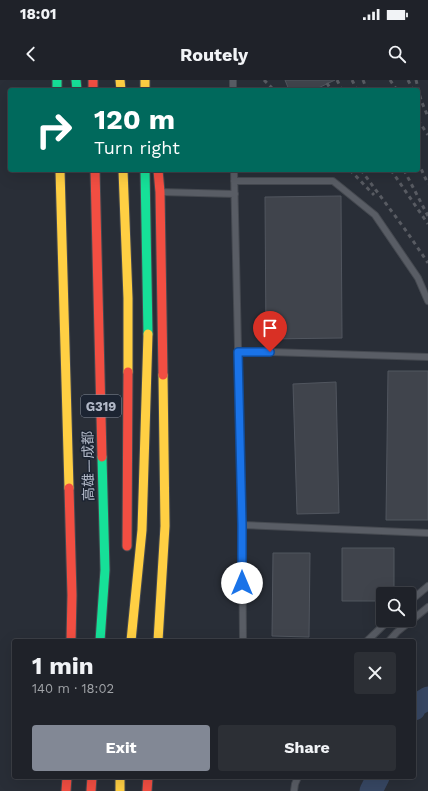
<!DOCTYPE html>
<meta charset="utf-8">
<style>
:root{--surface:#1f2229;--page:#2c2f35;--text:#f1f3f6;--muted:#a1a4a8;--line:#3c3f46;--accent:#828895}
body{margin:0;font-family:"Work Sans","Noto Sans SC",sans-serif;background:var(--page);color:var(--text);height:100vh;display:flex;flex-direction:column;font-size:15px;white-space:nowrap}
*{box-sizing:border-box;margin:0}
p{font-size:13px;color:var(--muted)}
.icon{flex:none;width:22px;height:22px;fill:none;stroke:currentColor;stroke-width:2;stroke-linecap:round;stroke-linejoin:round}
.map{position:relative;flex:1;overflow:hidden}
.panel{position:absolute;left:12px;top:559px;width:404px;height:140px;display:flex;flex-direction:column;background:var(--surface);border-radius:4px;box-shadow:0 4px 16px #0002,0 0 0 1px var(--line)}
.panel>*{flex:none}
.banner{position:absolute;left:8px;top:8px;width:412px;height:84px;border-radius:4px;box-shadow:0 4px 16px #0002,0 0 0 1px var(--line);background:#00695c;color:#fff;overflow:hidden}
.fabs{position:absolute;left:376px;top:507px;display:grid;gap:8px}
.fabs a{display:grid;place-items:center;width:40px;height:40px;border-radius:4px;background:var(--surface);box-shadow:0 4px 16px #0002,0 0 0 1px var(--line);font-size:20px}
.pin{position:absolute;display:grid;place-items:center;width:34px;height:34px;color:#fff;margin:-41px -17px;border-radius:50% 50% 50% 0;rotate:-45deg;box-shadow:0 0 4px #0007}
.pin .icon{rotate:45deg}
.me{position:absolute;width:44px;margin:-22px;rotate:0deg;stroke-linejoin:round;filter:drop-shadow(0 0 3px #0008)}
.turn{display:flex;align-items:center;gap:14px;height:84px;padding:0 20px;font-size:18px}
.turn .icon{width:52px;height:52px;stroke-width:2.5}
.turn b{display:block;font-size:28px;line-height:34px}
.round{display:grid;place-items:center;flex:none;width:42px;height:42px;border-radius:4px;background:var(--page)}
.headline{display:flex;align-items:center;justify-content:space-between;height:68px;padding:0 20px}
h1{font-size:24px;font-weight:700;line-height:30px}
.action{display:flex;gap:8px;margin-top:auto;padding:8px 20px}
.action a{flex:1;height:46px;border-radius:4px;background:var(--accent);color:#fff;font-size:16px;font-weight:700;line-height:46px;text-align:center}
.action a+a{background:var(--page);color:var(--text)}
.status{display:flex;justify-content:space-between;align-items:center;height:28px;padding:0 20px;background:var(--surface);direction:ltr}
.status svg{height:11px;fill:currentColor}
header{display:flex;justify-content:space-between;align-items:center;height:52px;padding:0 20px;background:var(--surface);font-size:18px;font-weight:700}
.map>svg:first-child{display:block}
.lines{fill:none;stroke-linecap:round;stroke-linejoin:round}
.river{stroke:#374763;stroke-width:23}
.building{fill:#40444c;stroke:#51565f}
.lane-casing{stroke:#454950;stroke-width:8}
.fast-casing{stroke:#454950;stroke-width:11}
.slow-casing{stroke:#454950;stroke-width:11}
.jam-casing{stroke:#454950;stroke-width:11}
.lane{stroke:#595d65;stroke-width:6}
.fast{stroke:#16e098;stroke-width:9}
.slow{stroke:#ffcf43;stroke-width:9}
.jam{stroke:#f24e42;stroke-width:9}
.rail{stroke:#585b62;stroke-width:3;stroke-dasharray:4 4;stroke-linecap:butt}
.route-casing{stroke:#114b97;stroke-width:10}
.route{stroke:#1a73e8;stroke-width:7}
.labels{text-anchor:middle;stroke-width:3;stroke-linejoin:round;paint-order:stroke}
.shield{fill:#1c2432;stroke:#858c9b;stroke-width:1}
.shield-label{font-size:13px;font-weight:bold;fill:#b2b9c8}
.street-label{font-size:14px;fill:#b2b9c8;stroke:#1c2432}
</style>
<div class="status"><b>18:01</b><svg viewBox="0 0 49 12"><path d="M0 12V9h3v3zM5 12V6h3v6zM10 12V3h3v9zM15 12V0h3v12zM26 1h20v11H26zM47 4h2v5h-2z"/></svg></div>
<header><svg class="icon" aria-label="back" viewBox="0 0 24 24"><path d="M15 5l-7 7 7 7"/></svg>Routely<svg class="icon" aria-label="search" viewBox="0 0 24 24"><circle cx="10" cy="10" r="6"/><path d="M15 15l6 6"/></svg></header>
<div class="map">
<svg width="428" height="711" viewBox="0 0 428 711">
<rect width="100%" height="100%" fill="#292e37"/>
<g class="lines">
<!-- river -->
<path class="river" d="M414,629l1,-3 13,-8
M371,711l7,-14"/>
</g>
<!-- building -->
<path class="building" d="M285,0h50l-21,10h-25z
M341,116l1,142 -76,1 -1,-142z
M388,291h40v149h-42z
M336,302l3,131 -42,1 -4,-130z
M342,468h52v46h-11v7h-41z
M273,473h37l-1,84 -37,-1z"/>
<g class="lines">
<!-- lane casing -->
<g class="lane-casing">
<path id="lane" d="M233,0v10
M234,90l8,355 1,116
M234,101h99l42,34 43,63 10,23
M161,112l74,2
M238,271l190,6
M242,445l186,8
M409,522l19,-16
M367,561l22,-21
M389,561l8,-9 31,-25
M294,711l1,-7 3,-7"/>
</g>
<!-- fast casing -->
<g class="fast-casing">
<path id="fast" d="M57,0v10
M76,0l1,10
M145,90l3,164
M100,561l5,-71 -3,-113"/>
</g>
<!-- slow casing -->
<g class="slow-casing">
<path id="slow" d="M120,0l1,10
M145,0v10
M60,90l9,318
M123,90l5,128v74
M131,561l11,-111 6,-196
M158,561l7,-115 -2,-151
M120,697v14"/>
</g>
<!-- jam casing -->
<g class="jam-casing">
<path id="jam" d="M93,0v10
M95,90l7,287
M158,90l2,22 3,183
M69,408l3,107 -1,46
M127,466l1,-174
M66,711l1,-14
M91,711l1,-14
M147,711l1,-14"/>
</g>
<!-- lane -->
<use href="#lane" class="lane"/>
<!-- fast -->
<use href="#fast" class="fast"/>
<!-- slow -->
<use href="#slow" class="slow"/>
<!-- jam -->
<use href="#jam" class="jam"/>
<!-- rail -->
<path class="rail" d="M264,0l10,10
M337,0l5,10
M352,0l5,10
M363,0l4,10
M390,0l7,10
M408,0l5,10
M416,0l5,20 7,17
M327,3l4,7
M418,40l10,15
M418,82l10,22
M350,90l24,25
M361,90l46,62 21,31
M391,90l37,54
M404,90l24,46"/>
</g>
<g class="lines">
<!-- route casing -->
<g class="route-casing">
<path id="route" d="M242,503v-58l-4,-173h32"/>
</g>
<!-- route -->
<use href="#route" class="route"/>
</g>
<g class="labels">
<!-- shield labels -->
<rect class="shield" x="81" y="315" width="40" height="22" rx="3"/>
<g class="shield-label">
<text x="101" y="331">G319</text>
</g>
<!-- street labels -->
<g class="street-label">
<text transform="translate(88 386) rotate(-91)" y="5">高雄—成都</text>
</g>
</g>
</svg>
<div class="fabs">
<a><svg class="icon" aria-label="search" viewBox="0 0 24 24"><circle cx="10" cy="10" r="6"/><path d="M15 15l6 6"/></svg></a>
</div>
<div class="pin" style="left:270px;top:272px;background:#d93025"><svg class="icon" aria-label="arrive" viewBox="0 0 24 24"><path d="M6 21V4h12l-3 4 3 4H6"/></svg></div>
<svg class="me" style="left:242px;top:503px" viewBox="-20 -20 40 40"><circle r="19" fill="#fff"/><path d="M0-13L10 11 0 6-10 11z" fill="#1a73e8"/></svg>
<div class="banner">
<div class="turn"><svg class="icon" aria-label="right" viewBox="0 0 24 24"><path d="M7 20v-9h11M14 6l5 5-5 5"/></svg><div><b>120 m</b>Turn right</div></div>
</div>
<section class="panel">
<div class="headline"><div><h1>1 min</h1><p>140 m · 18:02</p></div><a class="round"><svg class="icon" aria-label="close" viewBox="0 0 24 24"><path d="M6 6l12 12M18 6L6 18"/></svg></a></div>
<div class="action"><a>Exit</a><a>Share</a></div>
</section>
</div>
